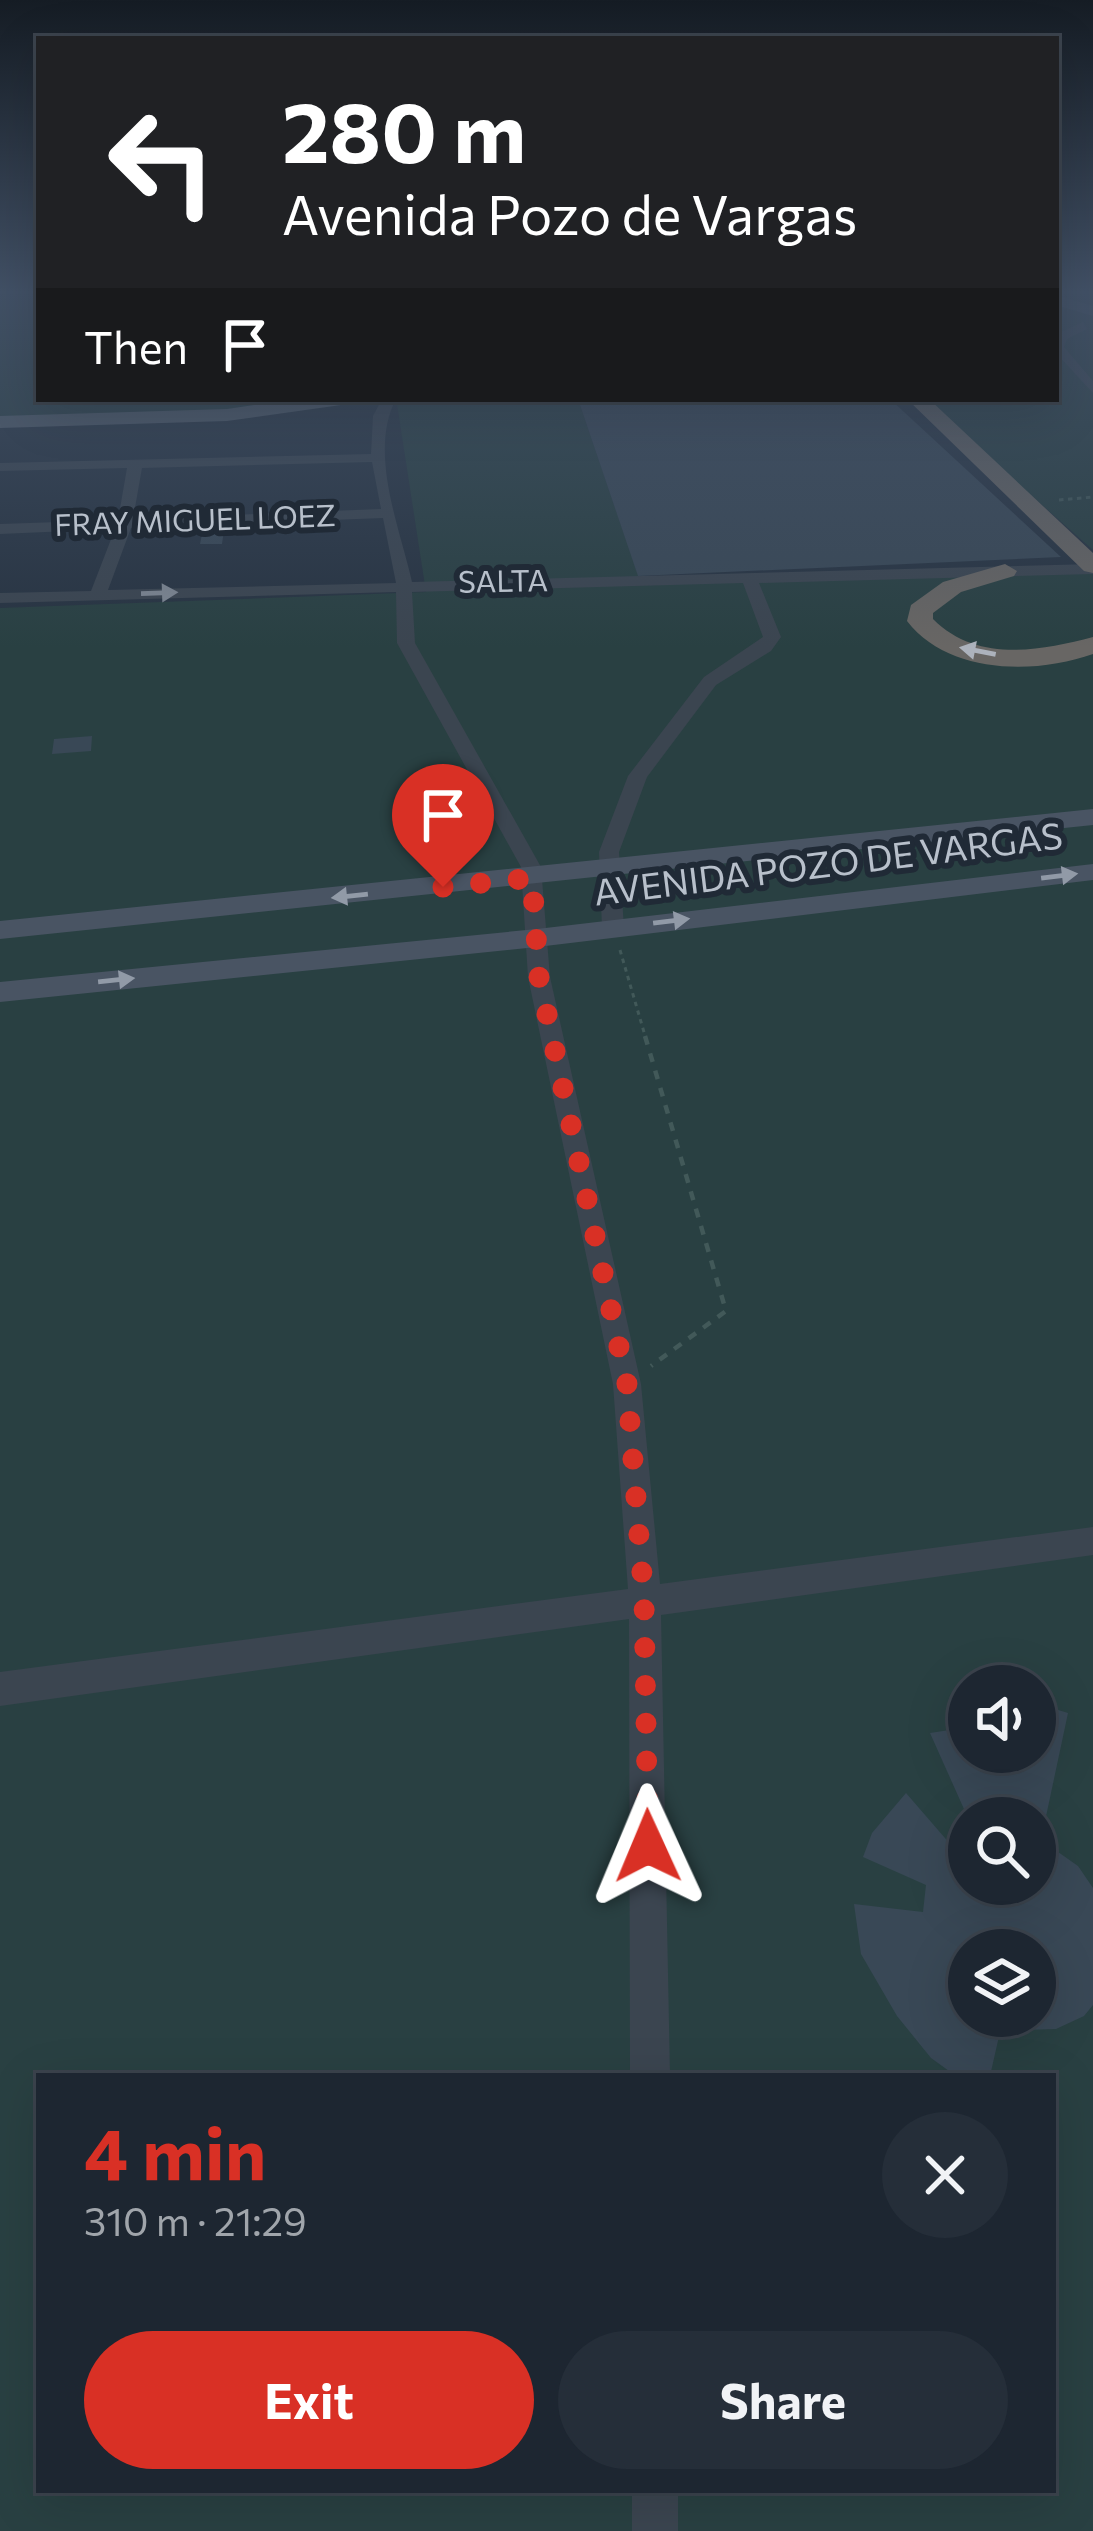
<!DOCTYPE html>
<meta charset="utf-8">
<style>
:root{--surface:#1d2631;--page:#252e39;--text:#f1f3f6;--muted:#a0a5ab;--line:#3b434d;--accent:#d93025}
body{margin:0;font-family:Commissioner,sans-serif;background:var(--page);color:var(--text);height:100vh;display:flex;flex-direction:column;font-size:45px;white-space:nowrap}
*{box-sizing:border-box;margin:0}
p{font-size:39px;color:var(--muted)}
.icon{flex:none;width:66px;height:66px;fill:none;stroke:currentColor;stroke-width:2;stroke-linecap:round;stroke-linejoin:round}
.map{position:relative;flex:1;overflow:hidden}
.side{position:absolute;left:36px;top:2073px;width:1020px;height:420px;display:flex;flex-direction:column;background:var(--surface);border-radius:0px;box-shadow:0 12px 48px #0002,0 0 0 3px var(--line)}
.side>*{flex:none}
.banner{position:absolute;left:36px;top:36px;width:1023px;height:366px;border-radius:0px;box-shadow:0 12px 48px #0002,0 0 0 3px var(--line);background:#202124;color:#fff;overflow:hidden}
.tools{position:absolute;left:948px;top:1665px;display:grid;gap:24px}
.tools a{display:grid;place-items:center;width:108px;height:108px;border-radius:50%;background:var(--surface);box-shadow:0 12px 48px #0002,0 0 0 3px var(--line);font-size:60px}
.pin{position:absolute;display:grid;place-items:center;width:102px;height:102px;color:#fff;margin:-123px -51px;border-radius:50% 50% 50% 0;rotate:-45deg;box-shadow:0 0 12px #0007}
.pin .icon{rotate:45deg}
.me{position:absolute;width:132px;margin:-66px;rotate:359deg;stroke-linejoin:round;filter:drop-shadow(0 0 9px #0008)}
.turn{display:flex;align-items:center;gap:42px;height:252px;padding:0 48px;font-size:54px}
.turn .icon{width:156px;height:156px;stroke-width:2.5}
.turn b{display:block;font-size:84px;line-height:102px}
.then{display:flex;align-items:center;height:114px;padding:0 48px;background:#0003;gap:24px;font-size:45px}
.round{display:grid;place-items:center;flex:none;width:126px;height:126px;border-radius:63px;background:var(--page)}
.head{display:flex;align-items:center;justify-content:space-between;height:204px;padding:0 48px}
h1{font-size:72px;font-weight:700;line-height:90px;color:var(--accent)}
.cta{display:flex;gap:24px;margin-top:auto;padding:24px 48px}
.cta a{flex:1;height:138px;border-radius:72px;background:var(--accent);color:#fff;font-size:48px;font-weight:700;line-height:138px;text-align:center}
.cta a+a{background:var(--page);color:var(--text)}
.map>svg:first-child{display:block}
.green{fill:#294042;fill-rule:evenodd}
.building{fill:#394856;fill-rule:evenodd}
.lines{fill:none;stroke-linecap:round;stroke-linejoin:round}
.path-far1{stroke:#425959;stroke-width:3;stroke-dasharray:4.5 4.5;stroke-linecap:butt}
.path{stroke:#425959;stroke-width:4.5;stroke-dasharray:9 9;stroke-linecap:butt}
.minor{fill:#3b4550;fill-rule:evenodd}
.secondary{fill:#495463;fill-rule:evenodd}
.primary{fill:#596470;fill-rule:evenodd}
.trunk{fill:#686664;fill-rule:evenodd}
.oneway{fill:#808994}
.oneway2{fill:#acb2bc}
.oneway3{fill:#919aa7}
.route{stroke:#d93025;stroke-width:21;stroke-dasharray:0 37.8}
.labels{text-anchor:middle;stroke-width:12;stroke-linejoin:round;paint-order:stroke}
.far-street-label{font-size:30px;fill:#b8c0cb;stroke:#202a36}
.street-label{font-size:36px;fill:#b8c0cb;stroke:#202a36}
</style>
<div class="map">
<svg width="1093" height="2531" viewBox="0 0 1093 2531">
<rect width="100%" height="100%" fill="#273341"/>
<!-- green -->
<path class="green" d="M39,294v105h266l-83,11 -222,9v-123z
M1056,294h37v256l-171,-151h134z
M406,399h172l62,181 453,-7v1958h-1093v-1923l426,-16 -29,-188zM969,1686h66v66h-66zM969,1818h66v66h-66zM969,1950h66v66h-66zM39,2076h1014v414h-1014z"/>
<!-- building -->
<path class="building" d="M578,399h312l171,158 -423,19z
M225,523l-3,21h-22l4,-20z
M92,736l-1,15 -39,3 2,-15z
M1035,1703l33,10 -27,127 37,26 15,22v117l-9,11 -28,13 -33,1 -21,-7 -12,53h-34l-25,-18 -34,-42 -36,-62 -7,-50 69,8 3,-27 -63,-28 9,-24 34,-40 45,52 18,-11v50h66v-66h-67l-38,-85 39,-6v25h66zM969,1950h66v66h-66z"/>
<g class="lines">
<!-- path-far1 -->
<path class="path-far1" d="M1059,500l34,-3
M620,950l26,89"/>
<!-- path -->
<path class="path" d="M645,1036l81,275 -75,55"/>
<!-- minor -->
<path class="minor" d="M1083,322l4,7 -20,10 -3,8 29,34v12l-37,-40 1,-19z
M382,399h14c-28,53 4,129 16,183l681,-18v10l-334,9 22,54 -10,14 -55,34 -69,92 -28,75 5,76 -11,7 -11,-7 -3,-76 29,-76 76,-99 59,-40 -20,-54 -331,9 3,51 126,224 9,110 91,407 19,200 433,-57v28l-432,60 9,461h-40l-1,-457 -629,87v-34l628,-83 -15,-205 -85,-407 -7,-110 -124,-224 -1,-51 -396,11v-10l91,-2 24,-62 -115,5v-10l118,-4 9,-52 -127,3v-8l371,-9 2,-38zM372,462l9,47 -248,10 9,-51zM383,518l13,65 -288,7 23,-62z
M632,2490h46v41h-46z"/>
<!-- secondary -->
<path class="secondary" d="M1056,295l37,11v10l-37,-11z
M1093,809v16l-1093,114v-18z
M1093,864v16l-556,67 -537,55v-20l537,-53z"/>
<!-- primary -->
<path class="primary" d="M296,399h55l-10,6 -114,16 -227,7v-12l227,-7z"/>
<!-- trunk -->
<path class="trunk" d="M907,399h22l164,154v20l-9,-2z
M1005,564l12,7 -3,5 -53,16 -28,21v6c44,44 106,32 160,18v17c-59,21 -145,20 -186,-33l4,-16 32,-23z"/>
</g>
<!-- one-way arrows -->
<defs><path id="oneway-solid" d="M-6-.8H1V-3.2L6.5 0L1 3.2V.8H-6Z" transform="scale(3)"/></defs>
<use class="oneway" href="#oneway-solid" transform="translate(159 593) rotate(-2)"/>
<use class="oneway2" href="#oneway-solid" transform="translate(978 651) rotate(-169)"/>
<g class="oneway3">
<use href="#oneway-solid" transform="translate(1059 876) rotate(-7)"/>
<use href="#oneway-solid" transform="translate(350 896) rotate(174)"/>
<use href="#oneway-solid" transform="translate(671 921) rotate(-7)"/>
<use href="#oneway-solid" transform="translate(116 980) rotate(-6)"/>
</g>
<!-- sky -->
<linearGradient id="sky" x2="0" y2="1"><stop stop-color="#151c24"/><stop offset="0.45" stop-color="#415065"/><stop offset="1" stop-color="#415065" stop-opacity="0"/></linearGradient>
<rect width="1093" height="648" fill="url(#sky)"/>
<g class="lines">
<!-- route -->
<path class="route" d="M443,887l89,-9 7,99 88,407 17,215 4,247"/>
</g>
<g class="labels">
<!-- far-street labels -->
<g class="far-street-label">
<text transform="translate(195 521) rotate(-2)" y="10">FRAY MIGUEL LOEZ</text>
<text transform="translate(503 582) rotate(-1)" y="10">SALTA</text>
</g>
<!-- street labels -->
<g class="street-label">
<text transform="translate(828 864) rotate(-7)" y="13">AVENIDA POZO DE VARGAS</text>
</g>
</g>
</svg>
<div class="tools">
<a><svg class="icon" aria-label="sound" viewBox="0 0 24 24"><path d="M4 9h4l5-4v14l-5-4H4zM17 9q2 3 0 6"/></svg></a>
<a><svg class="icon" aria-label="search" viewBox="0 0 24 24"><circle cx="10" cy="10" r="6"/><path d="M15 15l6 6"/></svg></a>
<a><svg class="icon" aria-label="layers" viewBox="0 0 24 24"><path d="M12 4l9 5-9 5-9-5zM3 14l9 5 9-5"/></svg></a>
</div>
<div class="pin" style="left:443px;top:887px;background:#d93025"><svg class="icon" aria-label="arrive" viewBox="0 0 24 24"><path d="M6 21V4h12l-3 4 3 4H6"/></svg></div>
<svg class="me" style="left:648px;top:1846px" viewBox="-20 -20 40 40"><path d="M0-17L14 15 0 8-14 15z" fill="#d93025" stroke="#fff" stroke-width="4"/></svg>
<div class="banner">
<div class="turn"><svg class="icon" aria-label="left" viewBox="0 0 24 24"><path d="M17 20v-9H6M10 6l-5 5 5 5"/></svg><div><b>280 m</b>Avenida Pozo de Vargas</div></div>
<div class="then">Then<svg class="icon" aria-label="arrive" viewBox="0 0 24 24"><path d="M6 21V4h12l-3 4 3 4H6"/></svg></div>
</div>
<section class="side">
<div class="head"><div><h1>4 min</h1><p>310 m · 21:29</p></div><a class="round"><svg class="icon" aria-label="close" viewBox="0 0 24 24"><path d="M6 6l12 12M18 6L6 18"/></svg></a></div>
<div class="cta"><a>Exit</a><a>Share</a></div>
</section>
</div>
